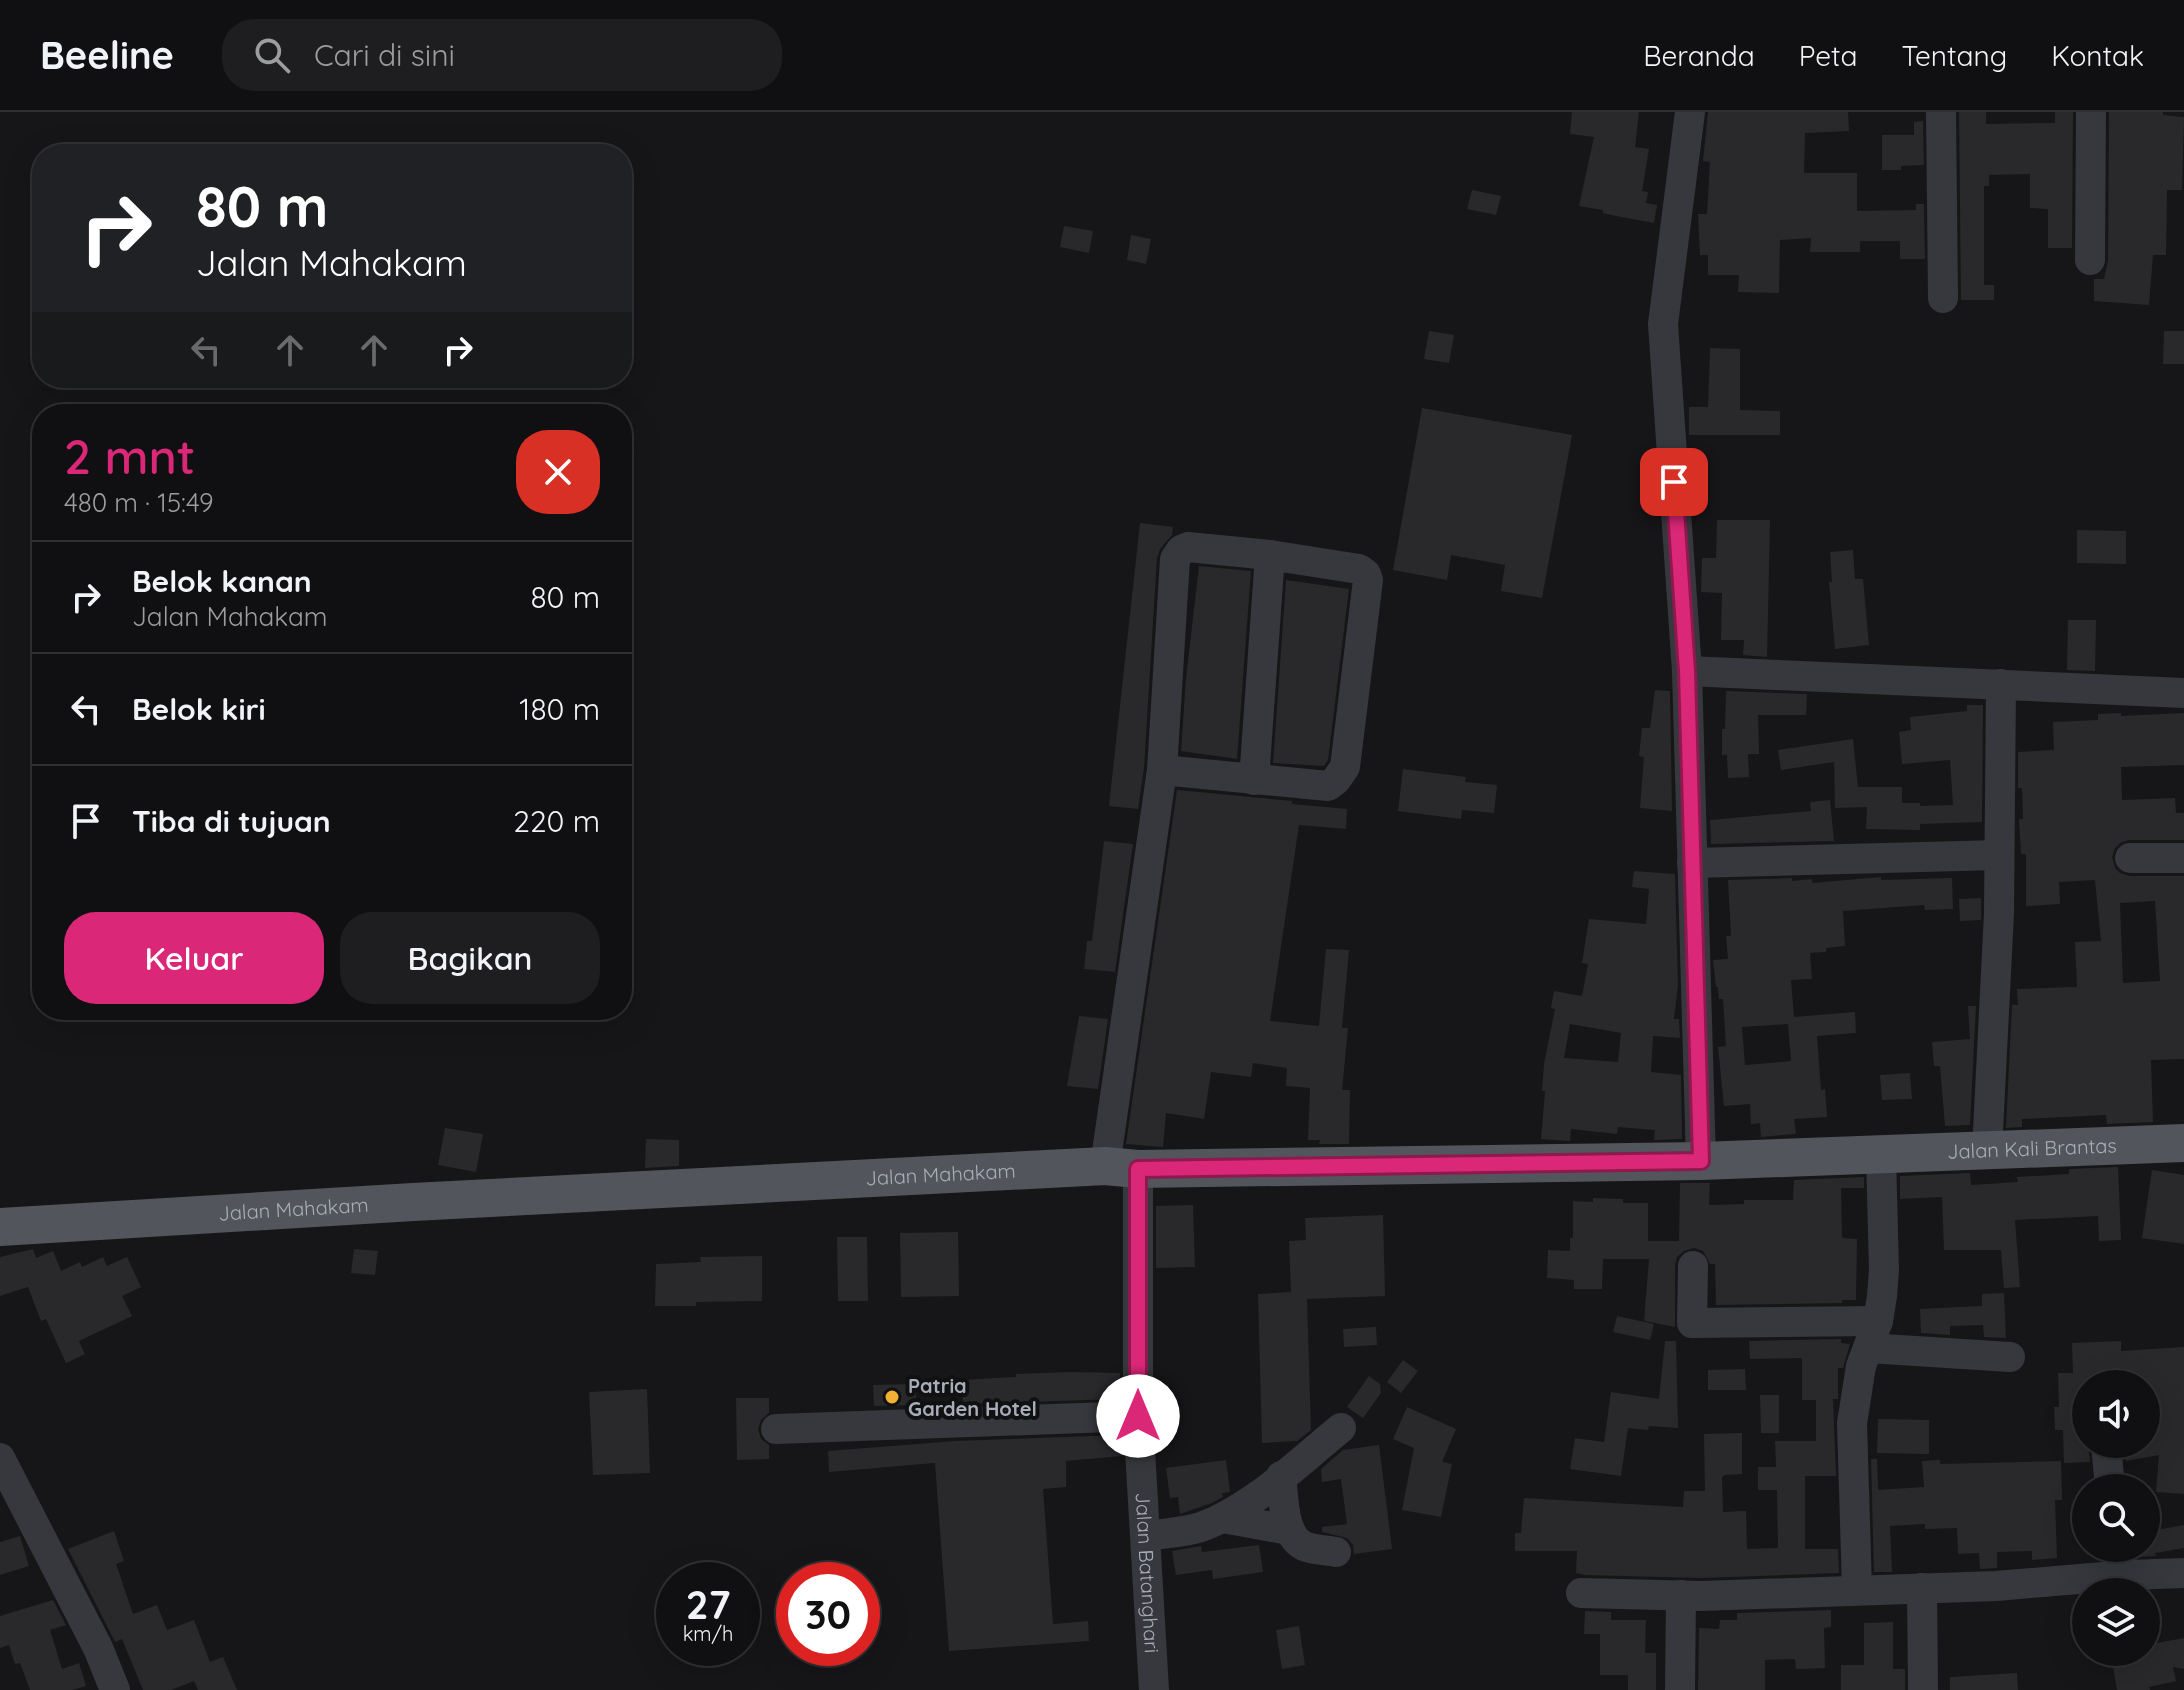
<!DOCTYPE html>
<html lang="id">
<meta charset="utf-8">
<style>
:root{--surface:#101012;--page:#1e1e20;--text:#f1f3f6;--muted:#9c9d9f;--line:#303032;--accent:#db2777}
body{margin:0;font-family:Quicksand,sans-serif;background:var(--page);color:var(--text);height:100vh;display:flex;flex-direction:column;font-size:30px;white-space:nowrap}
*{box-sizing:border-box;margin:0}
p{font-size:26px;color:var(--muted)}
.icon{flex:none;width:44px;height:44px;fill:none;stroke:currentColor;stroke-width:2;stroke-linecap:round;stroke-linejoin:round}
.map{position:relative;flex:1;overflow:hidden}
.drawer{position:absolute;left:32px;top:292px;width:600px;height:616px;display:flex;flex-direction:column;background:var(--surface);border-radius:32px;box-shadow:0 8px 32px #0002,0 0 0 2px var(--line)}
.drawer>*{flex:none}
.top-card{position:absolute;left:32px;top:32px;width:600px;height:244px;border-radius:32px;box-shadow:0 8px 32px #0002,0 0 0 2px var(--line);background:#202124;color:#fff;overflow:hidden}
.controls{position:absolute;left:2072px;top:1258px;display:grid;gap:16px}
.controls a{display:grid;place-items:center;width:88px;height:88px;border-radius:50%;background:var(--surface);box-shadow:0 8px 32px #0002,0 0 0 2px var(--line);font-size:40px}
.speed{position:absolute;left:656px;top:1450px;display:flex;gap:16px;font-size:40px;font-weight:700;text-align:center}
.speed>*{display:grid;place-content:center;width:104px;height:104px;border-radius:50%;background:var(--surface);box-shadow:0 8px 32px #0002,0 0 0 2px var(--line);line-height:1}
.speed small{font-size:20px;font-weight:400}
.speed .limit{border:12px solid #d22;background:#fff;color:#111}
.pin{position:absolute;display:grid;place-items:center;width:68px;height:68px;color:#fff;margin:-34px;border-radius:16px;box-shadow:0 4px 12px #0006}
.me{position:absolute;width:88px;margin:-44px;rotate:0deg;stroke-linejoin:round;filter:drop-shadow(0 0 6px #0008)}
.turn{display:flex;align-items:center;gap:28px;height:168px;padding:0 32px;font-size:36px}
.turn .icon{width:104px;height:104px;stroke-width:2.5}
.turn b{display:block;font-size:56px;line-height:68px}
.lanes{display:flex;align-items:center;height:76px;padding:0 32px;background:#0003;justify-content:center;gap:40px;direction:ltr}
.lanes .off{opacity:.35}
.round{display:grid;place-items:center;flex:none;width:84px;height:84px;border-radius:32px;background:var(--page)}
.overview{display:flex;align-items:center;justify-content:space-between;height:136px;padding:0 32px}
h1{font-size:48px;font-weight:600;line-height:60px;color:var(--accent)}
.primary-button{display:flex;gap:16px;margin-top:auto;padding:16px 32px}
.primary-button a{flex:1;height:92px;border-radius:32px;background:var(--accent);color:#fff;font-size:32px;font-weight:600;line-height:92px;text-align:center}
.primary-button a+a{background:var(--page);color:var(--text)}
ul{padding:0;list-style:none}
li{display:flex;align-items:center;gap:24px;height:112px;padding:0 32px;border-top:2px solid var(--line)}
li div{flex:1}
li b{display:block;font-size:30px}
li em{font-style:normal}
header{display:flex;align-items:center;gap:48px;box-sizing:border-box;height:112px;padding:0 40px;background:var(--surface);border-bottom:2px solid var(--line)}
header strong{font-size:38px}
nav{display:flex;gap:44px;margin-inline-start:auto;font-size:28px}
.search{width:560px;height:72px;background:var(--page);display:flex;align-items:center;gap:20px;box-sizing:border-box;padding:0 28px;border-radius:32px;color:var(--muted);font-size:30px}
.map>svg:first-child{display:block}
.building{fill:#29292c;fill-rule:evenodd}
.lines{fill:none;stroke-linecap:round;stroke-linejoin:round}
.minor{stroke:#37383d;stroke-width:30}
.major{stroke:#53555c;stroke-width:38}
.route-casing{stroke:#8e194d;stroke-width:20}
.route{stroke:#db2777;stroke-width:14}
.poi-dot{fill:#f2b134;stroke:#111113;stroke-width:3}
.labels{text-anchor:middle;stroke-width:8;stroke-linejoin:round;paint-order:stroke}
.street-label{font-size:20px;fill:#a8adb8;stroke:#111113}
.poi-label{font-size:20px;font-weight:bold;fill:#a8adb8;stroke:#111113;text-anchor:start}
</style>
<header>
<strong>Beeline</strong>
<div class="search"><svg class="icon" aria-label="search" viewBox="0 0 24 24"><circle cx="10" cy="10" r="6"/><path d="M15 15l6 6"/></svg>Cari di sini</div>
<nav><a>Beranda</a><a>Peta</a><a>Tentang</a><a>Kontak</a></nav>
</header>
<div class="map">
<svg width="2184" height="1578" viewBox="0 0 2184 1578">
<rect width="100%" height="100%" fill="#161618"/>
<!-- building -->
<path class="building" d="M1572,0h67l-4,35 14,2 -7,42 6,1 -2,11 11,2 -3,18 -38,-7 -13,-3v-3l-24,-4 15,-69 -24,-3z
M1708,0h140l1,19 -44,2 -1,40h53v38l59,-1v-6h8l1,55h-25v-18h-40v11h-50l1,-14 -31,2 -1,53 -41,-1 1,-17h-31v-20h-8l-2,-41h9l3,-52 -7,-1z
M1959,0h27v12l69,-1v-11h18l-1,136h-24v-39l-18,-1v-34l-41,1v11h-5v99h10v15h-33z
M2109,0h54v3l21,2 -2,73h-15l-1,65h-13l-4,50 -55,-4v-22h10l4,-19z
M1923,9l1,44 -23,1v4h-19v-35h32v-13z
M1472,78l29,6 -5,19 -29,-6z
M1064,114l29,5 -4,22 -29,-6z
M1131,123l20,4 -5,25 -19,-4z
M1429,219l25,4 -5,28 -25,-4z
M2164,219h20v33h-21z
M1710,236l30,1v61l40,1v24h-91v-28h19z
M1422,296l150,27 -30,163 -41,-7 4,-26 -54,-10 -4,25 -54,-10z
M1717,408h53l-3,137 -24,-2 1,-15h-23l1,-47 -21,-1 1,-34h14z
M1140,411l33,4 -1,8 -12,14 -3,9 -13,210 -6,41 -29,-3z
M2077,418l49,1v33l-49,-1z
M1853,438l2,29h8l6,66 -34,4 -6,-67h3l-2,-30z
M1199,454l52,5 -14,188 -56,-8 5,-73z
M1286,468l63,9 -21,171 -4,6 -51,-3z
M2068,508h28l-1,51 -28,-1z
M1655,578l15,1 2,120 -32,-3 4,-51 -5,-1 3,-28h8z
M1726,579l81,3 -1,21h-48l1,39h-11l1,23 -21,1 -1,-23h-5v-26h3z
M1967,593h16l-1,117 -62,2v6l-54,-1 1,-22 -32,1 -1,-46 -53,8 -3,-20 75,-11 5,48h44v16h18v3l33,-1 -3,-45 -48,4 -3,-32 12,-2 -1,-13 57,-6z
M2121,601v3l63,-3v52l-63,2 1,33 53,-2 1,15h8v27h-55l-9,3 -5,5 -3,9 3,11 5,5 9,3h55v183l-33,1 2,62 -46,2 -1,-9 -84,4v8l-16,1 6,-123h6l-1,-16 60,-2 -2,-45 26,-1 -6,-61 -36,2 1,22 -34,2v-52h-5l-2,-35h4l-1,-31h-4v-36l36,-2 -1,-28 45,-2v-6zM2155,789l5,80 -37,2 -3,-80z
M1403,657l63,8 -1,5 32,3 -3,28 -32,-3 -1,9 -63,-8z
M1177,678l115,11v3l55,5 -1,20 -47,-4 -29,196 49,5 7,-77 23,1 -7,78h6l-6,62h8l-1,54h-30l1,-4h-12l2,-52 -24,-2 1,-18 -34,-5 -2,14 -40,-5 -7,47 -38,-6 -3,34 -37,-3z
M1830,688l4,41 -123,3 -1,-24 101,-9 -1,-9z
M1104,729l29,3 -18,128 -31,-3 3,-28h5z
M1634,759l41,3 3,111 -4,34h5l1,19 -27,-2 -2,36 30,3 1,64 -28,1 1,-10 -37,-3 -1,7 -46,-5 -1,12 -29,-2 4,-48h-3l2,-27 11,-55 -4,-1 3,-17 28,5 6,-32 -6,-1 7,-44 57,5 3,-35 -17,-2zM1570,912l51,9 -3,29 -54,-4z
M1881,765v3l71,-2 1,31 -28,1 -1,-5 -81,6 2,35 -19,2v4l-16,1 2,26 -21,1 3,37 61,-5 1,21 -39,3 4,54 4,-1 2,28 -33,2 2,15 -35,3 -1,-14 -9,1 -1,-20 -26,2 -6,-59 8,-1 -3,-47h-4l-1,-12h-2l-3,-27 15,-1 -2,-23h5l-3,-56 64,-2v3l20,-2v4zM1788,912l3,37 -46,4 -3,-38z
M1981,786v22l-21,1 -1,-22z
M1968,894h8l-6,119 -25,1 -5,-60h-6l-2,-24 38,-3z
M1079,904l29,3 -10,70 -31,-3z
M1910,961l2,26 -30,1 -2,-25z
M445,1016l38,6 -7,38 -38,-7z
M646,1027l33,1v26l-34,2z
M2118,1055l3,73 -22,1 -1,-25 -83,4 5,67 -16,1 -3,-38h-57l-2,-53 -42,2v-23l70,-3 1,12 47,-3 -1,-5 52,-3v-5z
M2152,1058l32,5v69l-42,-6z
M1864,1065v11h-23l1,50 15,1 -1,61h-14v3l-126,2 -1,-41h-5l-7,-13 -9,-3 -10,3 -7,6 -2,8v62l-31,-6 5,-62h-46l-1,30h-28v-9l-27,-2 1,-28 22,1v-13h3v-37l20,1v-4l30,1v4h25v38h31l1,-58h30l-1,22 35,-1v-4h49l1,-20z
M1193,1093l2,62 -39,1v-62z
M1383,1103l2,81 -78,3 4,131 -14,11 -35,2 -4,-149 33,-2 -2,-51 17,-1 -1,-22z
M958,1120l1,64 -58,1 -1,-64z
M837,1125h30l1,64h-30z
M33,1137l3,9 17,-7 8,20 19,-9 2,5 21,-10 4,9 20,-9 14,30 -19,9 10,20 -53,25 6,13 -19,9 -20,-44 -5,2 -13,-34 -28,9v-39z
M354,1137l24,2 -3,24 -24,-2z
M762,1144v45l-66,1v4h-41l1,-42 45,-2 -1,-5z
M2004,1181l2,45 -22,-1 -1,-12 -33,1v9l-29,-2 -1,-24 62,-3v-12z
M1617,1204l37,8 -4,16 -37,-8z
M1376,1215l1,18 -33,2 -1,-18z
M1841,1227v4l9,1 -7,24h-5v31h-5l3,77h-31v73h33l1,24 -138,5 -116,-3 -9,-2 1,-22h-62v-18h6l3,-35 159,9 1,-16h21l-1,-57 38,-1v41l-17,1 -3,2 1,35 23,-1 1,38 31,-1 -1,-58h-19v-23h18l-1,-26h41v-41h-14v-42l-52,1 -1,-18z
M1665,1229h11l2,87 -29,-2 -1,4 -20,-2 -7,48 -51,-7 5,-31 29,4 7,-50 48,7z
M2121,1229v10l63,-4v147l-28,-2 3,-37 -33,6 -2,-17h22v-60h-60v16h-4l2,35 2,9h2l2,18 -26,1 -1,-33h-8l-1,-23h5l-1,-34h15l-1,-30z
M1403,1248l15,11 -17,22 -14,-11z
M1745,1257l1,21h-38v-20z
M1072,1260l48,1v26l-157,5 -1,-24 54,-3v-3z
M1369,1264l11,8 1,9 -18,25 -16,-11z
M916,1272v21l-42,1 -1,-21z
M647,1277l3,84 -57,2 -4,-83z
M1760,1283h19v38h-18z
M736,1286h33v15l-8,7 -3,9 3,10 8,6v14l-32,1z
M1407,1295l49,22 -14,33 10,2 -11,53 -39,-7 12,-62 -21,-9z
M1878,1307l51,1v34l-52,-1z
M1121,1323l1,21 -56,5v26l-23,2 10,135 35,-3 1,20 -140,10 -14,-188 -106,9 -1,-21 127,-10z
M1379,1333l13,104 -38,5 -1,-9 -6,-7 -25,-6v-5l25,-3 -6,-45 -19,3 -1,-13 22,-19z
M1871,1347h6l1,31 46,-3 -2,-26 18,-1v4l121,-3 1,39h-7l2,58 -25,2v-9l-35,1v16l-17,1 -1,-16 -21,1 -1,-26 -32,1v-5l-35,2 2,46h-18z
M1226,1348l4,32 -8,1 1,4 -11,6 -32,11 -2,-17 -8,1 -4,-30z
M2184,1413v23l-29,5 1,3 -18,1 -1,-9h9v-16z
M114,1419l10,30 -8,3 17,50 24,-9 10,25 27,-10 16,42 13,-5 14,33h-39l-4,-9 -23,9h-28l-21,-51 -7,3 -47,-93z
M20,1424l9,30 -29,9v-33z
M1259,1433l4,27 -50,7 -1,-9 -36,5 -4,-24 29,-5 1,6z
M53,1488l13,25 -16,5 12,39 17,-6 7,23 -14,4h-42l-10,-27 -5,1 -6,-19 -9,3v-32z
M1831,1498v17l-7,1 1,40 -29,1 -1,-10 -30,1v30h-67l1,-62 20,1 1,-9h17v-7z
M1585,1499l26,1v8h35l-1,33h11v37h-28v-15h-28v-41h-16z
M1893,1510v47h12v21h-64v-25h23v-42z
M1299,1514l6,39 -23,4 -6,-39z
M2184,1526v31l-11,-2 3,14 -27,6 1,3h-33l-5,-28 10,-2 -2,-8h26v-7z
M2017,1561l1,17h-68v-13z"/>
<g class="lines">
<!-- minor -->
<g class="minor">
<path d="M1690,0l-27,212 24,347 14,490"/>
<path d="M1941,0l2,186"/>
<path d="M2090,148l1,-148"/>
<path d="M1687,559l497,22"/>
<path d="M1254,668l16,-225"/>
<path d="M2130,746h54"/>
<path d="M1692,751l307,-8"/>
<path d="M1987,1039l12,-238 2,-229"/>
<path d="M1105,1054l57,-396 13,-211 6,-9 7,-3 82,8 89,14 7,5 2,6 -23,187 -9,13 -8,6 -166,-16"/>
<path id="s1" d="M1138,1057v247l16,274"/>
<path d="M1693,1154l-1,57 186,-2"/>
<path d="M1868,1236l142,9"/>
<path d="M776,1317l362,-13"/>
<path d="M2106,1332l4,44"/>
<path d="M0,1346l98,190 17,42"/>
<path d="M1281,1364c3,21 1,59 23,70 9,4 22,4 32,6"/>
<path d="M1223,1406l66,12"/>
<path d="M1146,1424c17,-3 38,-3 55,-9 51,-18 98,-65 140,-99"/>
<path d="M1922,1476l1,102"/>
<path d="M1857,1477l-5,-166 9,-57 17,-45 4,-25 2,-26 -3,-115"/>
<path d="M1581,1481l120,3 295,-10 131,-11 57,-2"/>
<path d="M1680,1578l1,-95"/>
</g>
<!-- major -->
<path class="major" id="s2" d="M0,1115l413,-25 692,-36 33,3 563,-8 483,-18"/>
</g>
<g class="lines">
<!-- route casing -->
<g class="route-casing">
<path id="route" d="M1138,1304v-247l563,-8 -14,-490 -13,-189"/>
</g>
<!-- route -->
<use href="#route" class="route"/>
</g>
<!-- markers -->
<circle class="poi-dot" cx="892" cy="1285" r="8"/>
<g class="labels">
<!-- street labels -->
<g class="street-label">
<text dy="7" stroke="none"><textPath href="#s2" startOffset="2034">Jalan Kali Brantas</textPath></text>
<text dy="7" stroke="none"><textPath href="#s2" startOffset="942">Jalan Mahakam</textPath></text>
<text dy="7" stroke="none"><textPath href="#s2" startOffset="294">Jalan Mahakam</textPath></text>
<text dy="7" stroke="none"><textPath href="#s1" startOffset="404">Jalan Batanghari</textPath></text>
</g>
<!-- poi labels -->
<g class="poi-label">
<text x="908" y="1281">Patria<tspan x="908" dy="23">Garden Hotel</tspan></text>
</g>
</g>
</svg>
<div class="controls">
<a><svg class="icon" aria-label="sound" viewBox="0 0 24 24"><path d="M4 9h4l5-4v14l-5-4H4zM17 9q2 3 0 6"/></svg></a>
<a><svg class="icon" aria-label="search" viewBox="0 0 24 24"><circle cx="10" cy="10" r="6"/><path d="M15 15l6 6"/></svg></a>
<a><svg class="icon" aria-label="layers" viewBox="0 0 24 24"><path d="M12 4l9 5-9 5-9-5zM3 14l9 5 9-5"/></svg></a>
</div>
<div class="speed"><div>27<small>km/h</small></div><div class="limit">30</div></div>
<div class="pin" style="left:1674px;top:370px;background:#d93025"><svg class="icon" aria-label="arrive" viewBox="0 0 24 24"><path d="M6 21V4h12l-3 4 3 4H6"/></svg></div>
<svg class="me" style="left:1138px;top:1304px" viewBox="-20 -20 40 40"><circle r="19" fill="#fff"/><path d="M0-13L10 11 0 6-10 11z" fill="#db2777"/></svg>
<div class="top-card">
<div class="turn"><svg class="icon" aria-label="right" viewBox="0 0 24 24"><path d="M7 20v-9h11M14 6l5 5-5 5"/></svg><div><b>80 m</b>Jalan Mahakam</div></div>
<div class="lanes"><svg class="icon off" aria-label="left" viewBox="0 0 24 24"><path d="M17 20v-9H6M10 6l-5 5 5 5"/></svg><svg class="icon off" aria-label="ahead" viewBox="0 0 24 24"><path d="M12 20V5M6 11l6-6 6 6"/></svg><svg class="icon off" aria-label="ahead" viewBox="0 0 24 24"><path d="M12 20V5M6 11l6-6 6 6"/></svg><svg class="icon" aria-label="right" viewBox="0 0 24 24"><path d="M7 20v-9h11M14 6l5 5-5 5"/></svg></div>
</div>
<section class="drawer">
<div class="overview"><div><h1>2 mnt</h1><p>480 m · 15:49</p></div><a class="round" style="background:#d93025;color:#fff"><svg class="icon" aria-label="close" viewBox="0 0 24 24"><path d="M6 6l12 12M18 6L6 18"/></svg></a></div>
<ul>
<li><svg class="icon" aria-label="right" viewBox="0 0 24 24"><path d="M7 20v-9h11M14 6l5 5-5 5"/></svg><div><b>Belok kanan</b><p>Jalan Mahakam</p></div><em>80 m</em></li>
<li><svg class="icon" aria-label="left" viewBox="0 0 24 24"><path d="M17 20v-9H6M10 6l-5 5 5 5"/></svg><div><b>Belok kiri</b></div><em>180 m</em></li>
<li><svg class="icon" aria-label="arrive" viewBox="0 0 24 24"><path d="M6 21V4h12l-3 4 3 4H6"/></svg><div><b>Tiba di tujuan</b></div><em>220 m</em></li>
</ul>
<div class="primary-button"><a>Keluar</a><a>Bagikan</a></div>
</section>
</div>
